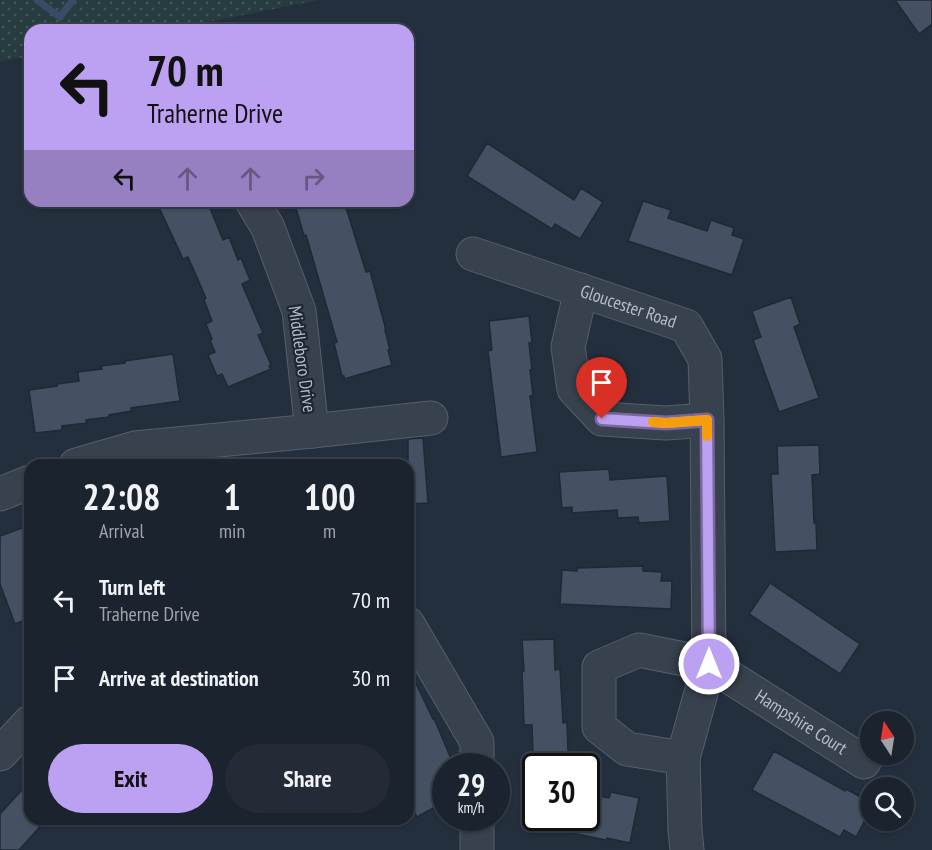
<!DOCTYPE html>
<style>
:root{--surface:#1b232e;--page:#242b36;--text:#f1f3f6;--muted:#a0a4aa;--line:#39404a;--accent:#bca0f2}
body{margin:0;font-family:"PT Sans Narrow",sans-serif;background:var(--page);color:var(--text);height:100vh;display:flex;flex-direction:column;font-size:22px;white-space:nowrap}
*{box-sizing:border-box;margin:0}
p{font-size:20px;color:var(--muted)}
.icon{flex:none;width:33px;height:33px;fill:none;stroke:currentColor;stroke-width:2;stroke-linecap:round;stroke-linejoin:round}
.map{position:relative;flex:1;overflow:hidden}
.sheet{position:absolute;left:24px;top:459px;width:390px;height:366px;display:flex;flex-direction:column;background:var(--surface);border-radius:18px;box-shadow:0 2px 4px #0004,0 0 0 2px var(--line)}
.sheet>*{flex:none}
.banner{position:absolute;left:24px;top:24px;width:390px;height:183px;border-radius:18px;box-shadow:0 2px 4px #0004,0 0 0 2px var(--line);background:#bca0f2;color:#111;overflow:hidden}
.needle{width:39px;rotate:348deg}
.controls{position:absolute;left:860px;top:711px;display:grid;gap:12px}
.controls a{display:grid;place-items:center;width:54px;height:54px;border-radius:50%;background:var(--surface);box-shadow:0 2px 4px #0004,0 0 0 2px var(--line);font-size:30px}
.speed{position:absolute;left:432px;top:753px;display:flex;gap:12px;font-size:30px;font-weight:700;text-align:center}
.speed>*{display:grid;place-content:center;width:78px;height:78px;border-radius:50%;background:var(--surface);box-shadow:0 2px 4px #0004,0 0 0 2px var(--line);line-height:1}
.speed small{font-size:15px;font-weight:400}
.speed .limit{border:3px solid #111;border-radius:9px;background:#fff;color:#111}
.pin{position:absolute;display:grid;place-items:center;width:51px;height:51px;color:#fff;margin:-62px -26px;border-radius:50% 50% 50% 0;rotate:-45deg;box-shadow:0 0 6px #0007}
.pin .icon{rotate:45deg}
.me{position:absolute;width:66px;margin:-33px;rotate:0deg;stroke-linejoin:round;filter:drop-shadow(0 0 4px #0008)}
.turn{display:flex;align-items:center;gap:21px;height:126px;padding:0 24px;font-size:27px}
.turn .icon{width:78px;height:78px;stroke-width:2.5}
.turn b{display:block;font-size:42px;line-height:51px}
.lanes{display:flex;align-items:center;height:57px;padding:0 24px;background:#0003;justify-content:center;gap:30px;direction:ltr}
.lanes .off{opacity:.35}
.eta{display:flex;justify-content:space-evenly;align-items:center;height:102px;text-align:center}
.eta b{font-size:36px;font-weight:800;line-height:42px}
.cta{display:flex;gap:12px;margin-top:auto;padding:12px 24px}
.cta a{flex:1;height:69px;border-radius:36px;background:var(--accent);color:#111;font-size:24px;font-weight:800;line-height:69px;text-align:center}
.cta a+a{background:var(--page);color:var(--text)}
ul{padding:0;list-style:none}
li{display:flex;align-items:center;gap:18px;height:78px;padding:0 24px}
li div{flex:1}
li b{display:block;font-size:22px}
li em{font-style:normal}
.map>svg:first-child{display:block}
.park{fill:url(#park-dots)}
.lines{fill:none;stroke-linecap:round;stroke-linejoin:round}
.stream{stroke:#394c67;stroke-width:7}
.building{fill:#455162;stroke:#1f2835;stroke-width:1.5}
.minor-casing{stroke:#565f6c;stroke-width:35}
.minor{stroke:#38414e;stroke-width:33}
.route-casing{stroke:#7a689d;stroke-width:15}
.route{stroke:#bca0f2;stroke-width:10}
.slow{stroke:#f59e0b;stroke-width:10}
.labels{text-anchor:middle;stroke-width:4.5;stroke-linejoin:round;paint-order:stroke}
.street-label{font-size:18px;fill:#b4bcc9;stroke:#1d2633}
</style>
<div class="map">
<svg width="932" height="850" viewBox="0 0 932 850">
<defs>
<pattern id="park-dots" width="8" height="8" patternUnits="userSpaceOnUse" patternTransform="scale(1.5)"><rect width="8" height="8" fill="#263c3f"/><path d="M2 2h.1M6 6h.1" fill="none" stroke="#435659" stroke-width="1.8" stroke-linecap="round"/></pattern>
</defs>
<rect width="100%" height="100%" fill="#242f3e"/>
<!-- park -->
<path class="park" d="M0,0h320l-154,30h-136v26l-30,6z"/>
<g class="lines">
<!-- stream -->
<path class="stream" d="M37,0l23,17 13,-17"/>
</g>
<!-- building -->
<path class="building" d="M895,0h37v24l-13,10z
M487,143l87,57 7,-12 22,14 -23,37 -25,-15 -3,5 -85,-53z
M156,201h51l16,39 6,-3 9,23 3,-2 9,22 -8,4 21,49 -5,2 13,30 -2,1 2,3 -43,18 -6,-13 -5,2 -9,-21 7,-3 -5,-12 2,-1 -6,-15 6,-3 -8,-21 2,-2 -18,-41 -5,2z
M294,201h50l22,71 4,-1 16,59h-1l5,20h-2l4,15 -48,14v-3h-2l-8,-33 3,-1 -31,-107 -2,1z
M643,201l28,9 -3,8 39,13 4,-11 23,8 -2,7 12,4 -12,36 -104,-34z
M791,297l9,27 -6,3 25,71 -40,14 -26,-72 8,-3 -9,-26z
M529,316l3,27h-3l3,27h-2l3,25 -3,1 7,56 -36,5 -13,-106 4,-1 -3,-29z
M173,354l7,47 -49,7v3l-22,4v2l-23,3 1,3 -25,3v4l-27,3 -6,-43 28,-4v-2l22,-3 -1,-9 24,-3 -1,-3 24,-3v-2z
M423,438l5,65 -20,1v-65z
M819,445l1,29 -8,1 2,48h2l1,27 -42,2 -4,-78h7l-1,-28z
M609,469l1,11 57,-4 3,45 -31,2 -1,-6 -20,1 -1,-8 -45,3v-6l-10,1 -3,-36z
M30,525v93l-15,6 -15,-40v-48z
M643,566v5l19,1 -1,9h11l-1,28 -111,-5 2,-34 15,1v-3z
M770,583l90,61 -20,30 -91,-60z
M554,639l1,31 5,-1 3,54 4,-1 1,31 -35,1 -1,-29h-8l-2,-54h2l-2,-31z
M408,667l25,52 1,-1 20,48h-8v35l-29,16 -9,-17z
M774,751l71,40 1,-2 24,13v9l-14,26 -12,-7 -4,7 -88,-47z
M30,781v38h17l-28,31h-19v-36z
M611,792l28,6 -9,45 -23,-5 -1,2 -69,-14 1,-8h48v-24l23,4z"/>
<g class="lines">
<!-- minor casing -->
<g class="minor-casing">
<g id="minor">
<path id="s1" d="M473,254l213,72 19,33 2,61 2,244 -26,94 2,72 2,20"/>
<path d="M581,290l-13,57 6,42 28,30 64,4 41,-3"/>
<path d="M312,431l119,-13"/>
<path d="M76,465l59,-17 177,-17 -13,-120 -31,-83 -16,-27"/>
<path d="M0,494l30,-12"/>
<path d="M408,624l69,118v24"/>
<path d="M0,754l30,-32"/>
<path id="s2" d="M683,758l-56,-9 -28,-22v-60l40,-17 70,14 155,98"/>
<path d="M477,818v32"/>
</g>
</g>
<!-- minor -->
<use href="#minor" class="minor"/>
</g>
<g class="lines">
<!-- route casing -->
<g class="route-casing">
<path id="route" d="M602,419l64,4 41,-3 2,244"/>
</g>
<!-- route -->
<use href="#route" class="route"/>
<!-- slow -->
<path class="slow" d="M653,422l13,1 41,-3v16"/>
</g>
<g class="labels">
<!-- street labels -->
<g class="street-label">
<text dy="6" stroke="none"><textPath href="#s1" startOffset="164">Gloucester Road</textPath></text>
<text transform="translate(302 359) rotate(82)" y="6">Middleboro Drive</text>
<text dy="6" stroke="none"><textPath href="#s2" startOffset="376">Hampshire Court</textPath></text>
</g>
</g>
</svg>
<div class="controls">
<a><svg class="needle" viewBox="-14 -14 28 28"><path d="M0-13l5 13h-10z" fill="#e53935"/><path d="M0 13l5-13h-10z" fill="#a0a4aa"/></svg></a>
<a><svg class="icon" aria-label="search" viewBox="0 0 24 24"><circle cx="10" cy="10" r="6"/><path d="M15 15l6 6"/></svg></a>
</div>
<div class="speed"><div>29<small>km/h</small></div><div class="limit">30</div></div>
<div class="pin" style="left:602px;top:419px;background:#d93025"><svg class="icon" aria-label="arrive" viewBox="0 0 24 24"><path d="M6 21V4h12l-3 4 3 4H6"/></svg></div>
<svg class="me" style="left:709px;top:664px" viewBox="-20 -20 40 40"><circle r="17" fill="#bca0f2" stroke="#fff" stroke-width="3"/><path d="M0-11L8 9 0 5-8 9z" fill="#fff"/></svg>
<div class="banner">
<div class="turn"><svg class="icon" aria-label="left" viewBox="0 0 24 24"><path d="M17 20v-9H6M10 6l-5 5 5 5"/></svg><div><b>70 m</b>Traherne Drive</div></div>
<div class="lanes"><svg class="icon" aria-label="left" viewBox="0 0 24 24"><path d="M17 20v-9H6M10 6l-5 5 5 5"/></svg><svg class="icon off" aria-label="ahead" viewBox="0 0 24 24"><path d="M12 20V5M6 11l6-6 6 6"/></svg><svg class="icon off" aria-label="ahead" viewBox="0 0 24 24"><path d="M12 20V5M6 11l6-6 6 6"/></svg><svg class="icon off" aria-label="right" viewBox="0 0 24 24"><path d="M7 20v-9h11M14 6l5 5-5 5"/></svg></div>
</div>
<section class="sheet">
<div class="eta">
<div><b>22:08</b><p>Arrival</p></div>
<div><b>1</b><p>min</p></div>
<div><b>100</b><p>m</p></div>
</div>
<ul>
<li><svg class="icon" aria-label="left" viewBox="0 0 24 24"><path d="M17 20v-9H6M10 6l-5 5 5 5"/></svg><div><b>Turn left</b><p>Traherne Drive</p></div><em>70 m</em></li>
<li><svg class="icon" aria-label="arrive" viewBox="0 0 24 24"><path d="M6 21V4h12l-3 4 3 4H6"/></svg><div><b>Arrive at destination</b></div><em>30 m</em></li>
</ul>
<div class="cta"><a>Exit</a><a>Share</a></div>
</section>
</div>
